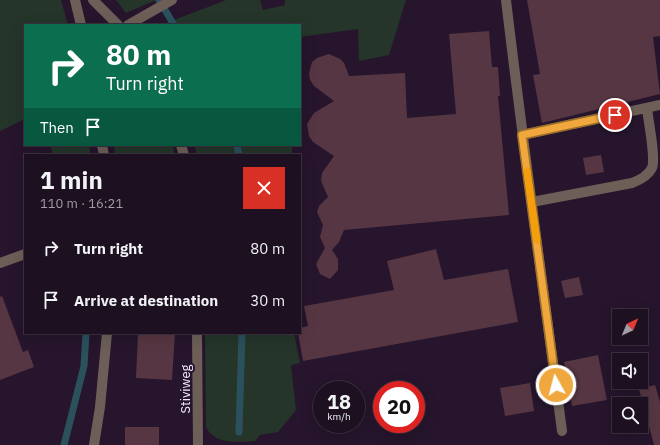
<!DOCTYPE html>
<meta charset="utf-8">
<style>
:root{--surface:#1c1021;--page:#291e2e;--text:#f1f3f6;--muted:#a09da5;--line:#3a303f}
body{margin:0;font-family:"IBM Plex Sans",sans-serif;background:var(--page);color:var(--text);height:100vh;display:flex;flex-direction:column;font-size:15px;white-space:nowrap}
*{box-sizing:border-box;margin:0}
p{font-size:13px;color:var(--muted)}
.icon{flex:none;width:22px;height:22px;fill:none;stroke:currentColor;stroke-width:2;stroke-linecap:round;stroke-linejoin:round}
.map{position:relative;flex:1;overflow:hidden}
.side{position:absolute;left:24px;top:154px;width:277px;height:180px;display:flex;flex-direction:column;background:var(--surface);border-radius:0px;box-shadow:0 4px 16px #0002,0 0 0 1px var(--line)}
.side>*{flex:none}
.hud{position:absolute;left:24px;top:24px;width:277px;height:122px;border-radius:0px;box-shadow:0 4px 16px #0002,0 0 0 1px var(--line);background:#0b6e4f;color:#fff;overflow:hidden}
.needle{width:26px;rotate:44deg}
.tools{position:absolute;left:612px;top:309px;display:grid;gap:8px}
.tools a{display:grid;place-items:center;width:36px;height:36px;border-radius:0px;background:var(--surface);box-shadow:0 4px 16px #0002,0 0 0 1px var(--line);font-size:20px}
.speed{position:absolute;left:313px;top:381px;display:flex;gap:8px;font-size:20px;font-weight:700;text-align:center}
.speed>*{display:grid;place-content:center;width:52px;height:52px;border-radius:50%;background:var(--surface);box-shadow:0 4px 16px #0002,0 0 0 1px var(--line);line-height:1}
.speed small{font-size:10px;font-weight:400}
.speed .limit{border:6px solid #d22;background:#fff;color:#111}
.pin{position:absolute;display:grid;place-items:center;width:34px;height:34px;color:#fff;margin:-17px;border:2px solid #fff;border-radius:50%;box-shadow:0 1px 4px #0007}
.me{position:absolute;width:44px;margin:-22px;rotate:353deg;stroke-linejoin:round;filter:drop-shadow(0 0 3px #0008)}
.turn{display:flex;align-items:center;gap:14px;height:84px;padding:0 16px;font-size:18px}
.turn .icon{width:52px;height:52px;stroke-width:2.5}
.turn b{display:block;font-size:28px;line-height:34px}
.then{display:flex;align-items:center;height:38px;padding:0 16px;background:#0003;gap:8px;font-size:15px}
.round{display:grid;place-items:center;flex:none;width:42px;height:42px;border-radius:0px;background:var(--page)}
.head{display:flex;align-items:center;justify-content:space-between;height:68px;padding:0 16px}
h1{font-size:24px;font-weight:700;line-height:30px}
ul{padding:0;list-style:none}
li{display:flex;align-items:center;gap:12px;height:52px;padding:0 16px}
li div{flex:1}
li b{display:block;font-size:15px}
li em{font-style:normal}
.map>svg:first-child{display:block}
.green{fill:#25352a}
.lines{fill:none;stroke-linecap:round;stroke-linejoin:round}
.stream{stroke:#2a515c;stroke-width:7}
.building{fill:#563642}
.minor{stroke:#6d5f58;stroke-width:10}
.route-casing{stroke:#9b6d28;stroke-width:10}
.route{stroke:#efa73e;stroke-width:7}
.slow{stroke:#f59e0b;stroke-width:7}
.labels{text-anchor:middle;stroke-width:4;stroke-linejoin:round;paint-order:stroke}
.street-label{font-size:13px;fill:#f5e9f9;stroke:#26152c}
</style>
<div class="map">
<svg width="660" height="445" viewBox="0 0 660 445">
<rect width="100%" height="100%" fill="#26152c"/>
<!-- green -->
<path class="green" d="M0,0h61l7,25h-43v94l-25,12z
M116,0h40l-30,13z
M226,0h34l3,10 22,-5v-5h121l-17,55 -30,6 -1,-32 -58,8v-12h-139z
M50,145h39l1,7 -3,3h-34z
M114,145h58l3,10h-60z
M194,145h98v10h-95z
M205,333h89l6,30 -9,2 5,45 -18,22 -18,3 -5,6c-18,1 -40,4 -49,-14z"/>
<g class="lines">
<!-- stream -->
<path class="stream" d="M159,0l15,25
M237,145l2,10
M239,432l3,-99
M64,445l20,-79 2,-33"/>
</g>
<!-- building -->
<path class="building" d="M527,0h133v36l-7,1 7,57 -118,29 -9,-48 7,-1z
M489,31l3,36h6l2,29h-2l11,119 -165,15 -5,12 -7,8 6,9v11l-8,9 -10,-5 -4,-10 9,-16 -5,-11 3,-12 -6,-13 2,-6 9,-9 -7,-16 1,-8 12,-17 -21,-14 -4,-6 -2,-12 7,-11 20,-12 -20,-15 -4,-6 -1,-6 3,-12 5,-4 12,-4 11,5 4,4 5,13 56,-3 2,45 49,-4 -7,-80z
M601,155l3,17 -18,3 -3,-17z
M436,249l8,31 64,-11 10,53 -215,39 -5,-28h2v-5l8,-2 -4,-20 90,-16 -7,-29z
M579,277l4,18 -18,3 -4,-17z
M2,296l21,56 5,-2 6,17 -34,13v-83z
M138,333h37l-3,47 -36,-2z
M598,355l9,45 -35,6 -8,-44z
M530,383l4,28 -29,5 -5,-28z
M655,385l5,17v43h-6l-15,-56z
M125,427h34v18h-34z"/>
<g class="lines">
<!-- minor -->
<path class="minor" d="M75,0l6,25
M93,0l25,25
M506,0c17,144 37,287 56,431
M128,25l44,-25
M522,135l138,-30
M102,145l2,10
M181,145l3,10
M532,202l100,-19c8,-3 16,-7 20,-15 4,-11 -4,-48 -5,-60
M0,263l25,-9
M197,333l1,112
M94,445l6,-38 7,-74"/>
</g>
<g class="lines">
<!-- route casing -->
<g class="route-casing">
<path id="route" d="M556,385l-34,-250 93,-20"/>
</g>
<!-- route -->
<use href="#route" class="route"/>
<!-- slow -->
<path class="slow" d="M527,171l10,69"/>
</g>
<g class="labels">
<!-- street labels -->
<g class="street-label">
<text transform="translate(185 389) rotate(-90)" y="5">Stiviweg</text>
</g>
</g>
</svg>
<div class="tools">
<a><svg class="needle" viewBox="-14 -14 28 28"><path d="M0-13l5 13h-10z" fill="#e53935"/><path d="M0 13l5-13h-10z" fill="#a09da5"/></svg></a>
<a><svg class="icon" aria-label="sound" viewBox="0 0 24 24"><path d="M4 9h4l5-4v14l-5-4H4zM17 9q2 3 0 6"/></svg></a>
<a><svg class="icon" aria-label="search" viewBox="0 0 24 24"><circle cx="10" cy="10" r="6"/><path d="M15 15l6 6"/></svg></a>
</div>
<div class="speed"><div>18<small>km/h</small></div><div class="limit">20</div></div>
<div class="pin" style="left:615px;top:115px;background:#d93025"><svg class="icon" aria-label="arrive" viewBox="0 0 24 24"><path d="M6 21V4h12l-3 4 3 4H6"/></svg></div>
<svg class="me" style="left:556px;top:385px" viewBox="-20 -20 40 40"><circle r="17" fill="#efa73e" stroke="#fff" stroke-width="3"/><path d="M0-11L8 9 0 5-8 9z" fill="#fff"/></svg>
<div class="hud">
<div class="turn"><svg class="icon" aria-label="right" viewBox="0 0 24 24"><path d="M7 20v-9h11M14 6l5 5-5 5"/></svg><div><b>80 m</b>Turn right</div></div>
<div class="then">Then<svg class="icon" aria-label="arrive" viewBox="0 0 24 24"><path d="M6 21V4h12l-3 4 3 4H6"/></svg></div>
</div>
<section class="side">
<div class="head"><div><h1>1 min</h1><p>110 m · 16:21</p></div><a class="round" style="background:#d93025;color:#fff"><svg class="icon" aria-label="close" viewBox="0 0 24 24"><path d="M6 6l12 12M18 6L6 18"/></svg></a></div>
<ul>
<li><svg class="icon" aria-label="right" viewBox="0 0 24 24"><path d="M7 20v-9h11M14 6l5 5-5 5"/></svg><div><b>Turn right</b></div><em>80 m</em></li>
<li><svg class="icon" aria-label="arrive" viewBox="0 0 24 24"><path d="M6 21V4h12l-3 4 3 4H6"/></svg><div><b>Arrive at destination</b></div><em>30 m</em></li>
</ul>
</section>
</div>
